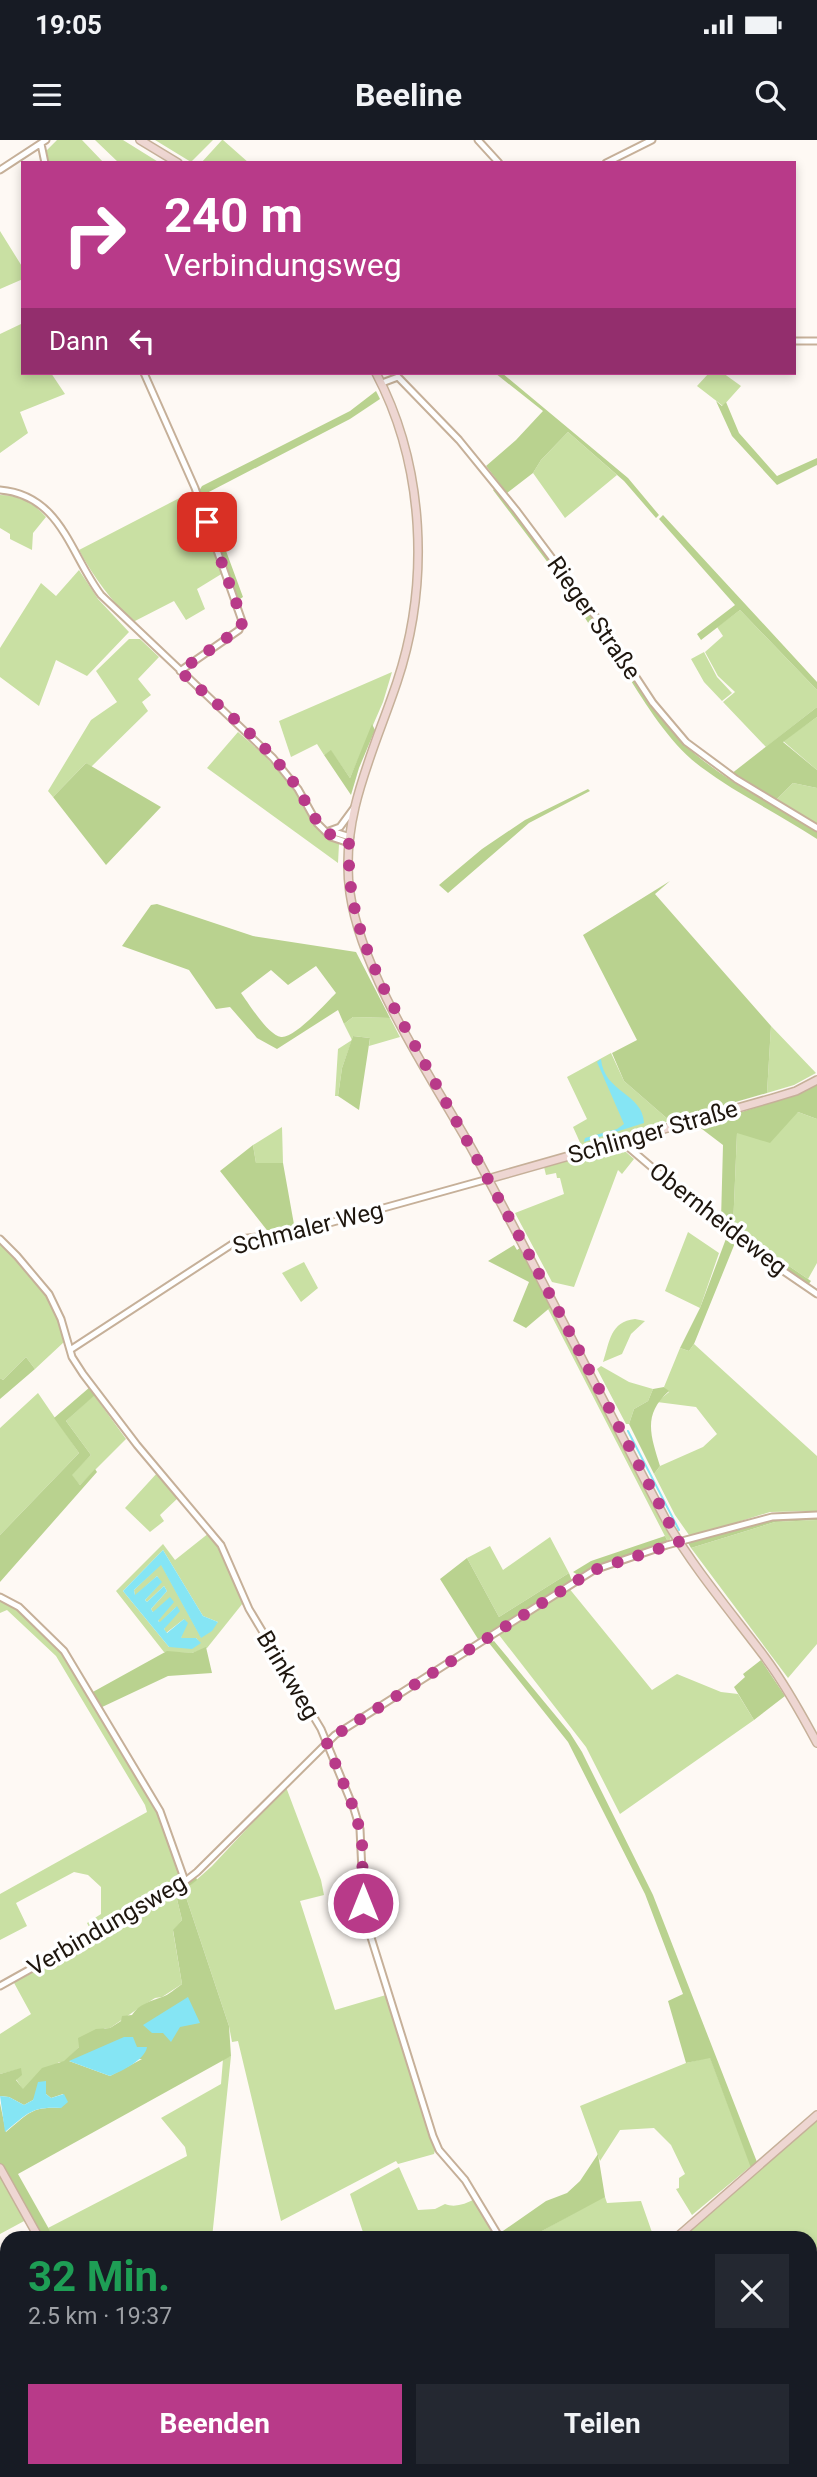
<!DOCTYPE html>
<html lang="de">
<meta charset="utf-8">
<style>
:root{--surface:#171b24;--page:#242831;--text:#f1f3f6;--muted:#9ea1a6;--accent:#b83a89}
body{margin:0;font-family:Roboto,sans-serif;background:var(--page);color:var(--text);height:100vh;display:flex;flex-direction:column;font-size:26px;white-space:nowrap}
*{box-sizing:border-box;margin:0}
p{font-size:23px;color:var(--muted)}
.icon{flex:none;width:38px;height:38px;fill:none;stroke:currentColor;stroke-width:2;stroke-linecap:round;stroke-linejoin:round}
.map{position:relative;flex:1;overflow:hidden}
.drawer{position:absolute;left:0px;top:2091px;width:817px;height:247px;display:flex;flex-direction:column;background:var(--surface);border-radius:21px 21px 0 0;box-shadow:0 4px 10px #0003}
.drawer>*{flex:none}
.hud{position:absolute;left:21px;top:21px;width:775px;height:214px;border-radius:0px;box-shadow:0 4px 10px #0003;background:#b83a89;color:#fff;overflow:hidden}
.pin{position:absolute;display:grid;place-items:center;width:60px;height:60px;color:#fff;margin:-30px;border-radius:14px;box-shadow:0 4px 10px #0006}
.me{position:absolute;width:77px;margin:-38px;rotate:0deg;stroke-linejoin:round;filter:drop-shadow(0 0 5px #0008)}
.turn{display:flex;align-items:center;gap:24px;height:147px;padding:0 28px;font-size:32px}
.turn .icon{width:91px;height:91px;stroke-width:2.5}
.turn b{display:block;font-size:49px;line-height:60px}
.then{display:flex;align-items:center;height:66px;padding:0 28px;background:#0003;gap:14px;font-size:26px}
.round{display:grid;place-items:center;flex:none;width:74px;height:74px;border-radius:0px;background:var(--page)}
.head{display:flex;align-items:center;justify-content:space-between;height:119px;padding:0 28px}
h1{font-size:42px;font-weight:700;line-height:52px;color:#1e9e55}
.button{display:flex;gap:14px;margin-top:auto;padding:14px 28px}
.button a{flex:1;height:80px;border-radius:0px;background:var(--accent);color:#fff;font-size:28px;font-weight:700;line-height:80px;text-align:center}
.button a+a{background:var(--page);color:var(--text)}
.status{display:flex;justify-content:space-between;align-items:center;height:49px;padding:0 35px;background:var(--surface);direction:ltr}
.status svg{height:19px;fill:currentColor}
header{display:flex;justify-content:space-between;align-items:center;height:91px;padding:0 28px;background:var(--surface);font-size:32px;font-weight:700}
.map>svg:first-child{display:block}
.green{fill:#c9e0a3;fill-rule:evenodd}
.forest{fill:#b9d28f;fill-rule:evenodd}
.water{fill:#85e5f4}
.lines{fill:none;stroke-linecap:round;stroke-linejoin:round}
.stream{stroke:#85e5f4;stroke-width:2}
.street-casing{stroke:#c6b099;stroke-width:9}
.secondary-casing{stroke:#c6b099;stroke-width:10}
.street{stroke:#fff;stroke-width:5}
.secondary{stroke:#eed6d2;stroke-width:7}
.route{stroke:#b83a89;stroke-width:12;stroke-dasharray:0 21.6}
.labels{text-anchor:middle;stroke-width:7;stroke-linejoin:round;paint-order:stroke}
.street-label{font-size:24px;fill:#1e160e;stroke:#fff}
</style>
<div class="status"><b>19:05</b><svg viewBox="0 0 49 12"><path d="M0 12V9h3v3zM5 12V6h3v6zM10 12V3h3v9zM15 12V0h3v12zM26 1h20v11H26zM47 4h2v5h-2z"/></svg></div>
<header><svg class="icon" aria-label="menu" viewBox="0 0 24 24"><path d="M4 6h16M4 12h16M4 18h16"/></svg>Beeline<svg class="icon" aria-label="search" viewBox="0 0 24 24"><circle cx="10" cy="10" r="6"/><path d="M15 15l6 6"/></svg></header>
<div class="map">
<svg width="817" height="2337" viewBox="0 0 817 2337">
<rect width="100%" height="100%" fill="#fef9f4"/>
<!-- green -->
<path class="green" d="M57,0h25l22,23h-55l-3,-12z
M95,0h28l37,23h-41z
M155,0h58l-22,22z
M222,0h1l26,23h-48z
M0,91l23,37v11l-23,10z
M21,184l2,49h28l14,21 -45,18 8,21 -28,20v-119z
M709,233h14l18,13 -18,20 -26,-20z
M568,292l49,43 -52,43 -32,-45 8,-13z
M193,351l30,82 -26,16 8,20 -19,11 -12,-19 -41,21c-22,-22 -39,-44 -54,-72z
M0,355c19,0 34,8 46,22l-13,16 -1,17 -22,-11v-5l-10,-6z
M79,430l19,29 31,33 -42,44 -31,-16 -17,46 -39,-29v-29l41,-65 15,13z
M740,470l77,80v17l-51,40 -43,-45 12,-10 -17,-16 -13,-24 18,-16 -6,-9z
M129,499h11l19,18 -21,22 13,16 -9,7 6,9 -57,56 -5,-4 -33,34 -5,-6 43,-71 26,-18 -21,-31z
M704,512l13,25 15,16 -10,8 -18,-19 -13,-23z
M392,532l-9,30 -33,76 -19,-27 -7,4 -7,-11 -26,13 -12,-36z
M817,577v53l-34,-29z
M238,592c20,17 38,34 54,54 17,20 22,44 47,58l-1,19 -131,-95z
M793,643l24,5v37l-42,-24z
M353,877l37,1 10,19 -31,9 1,-8 -17,-2 -1,4 -10,28 -4,28h-3l3,-47 14,-9 -8,-16z
M771,886l45,47 -22,12 -27,8z
M611,913l13,28 46,40 -88,26 -9,-20 14,-8 -20,-42z
M798,972l19,7v144l-9,16 -75,-51 4,-95z
M282,987l1,36h-27l-3,-18z
M619,1006l15,13 -12,15 -4,-4 -44,117 -22,-5 -37,-69 49,-19 -4,-16h-3l-1,-5 -10,2 -2,-8z
M688,1092l31,21 -19,55 -35,-17z
M0,1103l47,53 7,12 10,34 -29,27 -9,-12 -23,23 -3,-2z
M304,1122l14,26 -17,14 -19,-29z
M552,1166l119,232 -3,4 -120,-233z
M635,1179l10,2 -14,13 -9,20 -19,8c7,-21 7,-40 32,-43z
M694,1204l123,112v55l-47,1 -61,19 -20,4 -14,-20 -21,-41 6,-8 43,-19 14,-13 -21,-27 -39,-5 12,-10 -5,-5 16,-39 9,3z
M601,1226l28,16 24,7 -5,12 -14,8 -5,15h-3l-29,-55z
M38,1253l41,60 -79,82v-107z
M94,1255l32,44 -46,46 -9,-10 20,-20 -25,-34z
M158,1332l21,25 -19,18 4,6 -14,11 -25,-24z
M817,1380v124l-29,34 -97,-130 84,-26z
M209,1393l15,23 19,47 -36,45 -15,5 -28,-1 -48,-61 47,-47 12,16zM163,1410l40,66 15,6 -17,15 -40,-73 -27,26 1,6 22,-20 4,6 -16,18 2,2 17,-16 3,5 -16,18 9,14 16,-16 -12,22 2,4 18,-14 -3,19h15l4,5 -31,4 -46,-56z
M550,1397l19,36 -70,44 -32,-59 23,-12 13,24z
M568,1447l84,103 25,-16 44,18 17,2 16,26 -134,94 -34,-67 -87,-112 1,-3z
M0,1460l18,9 45,42 94,159 25,70 -9,7 -82,44 -4,-8 14,-9v-27l-13,-12 -14,-3 -58,31 11,23 -27,14v-46l147,-82 -2,-7 -89,-149 -49,-46 -7,3z
M286,1647l35,93 3,15 -24,6 35,109 51,-15 49,155 -1,4 -36,10 -2,-3 -115,60 -43,-180 -6,1 -3,-16 -45,-135 28,-25z
M175,1751l7,29 -9,11 9,53 -20,13 -7,1 -19,12 -26,18h-5l-26,19 -15,15h-5l-36,28 -7,-11 4,-10 -20,5v-40l31,-20 -18,-33 15,-6 -1,-3z
M231,1916l-19,182h-72l-1,-2 -4,2h-81l-6,-10 139,-72 -2,-9 -24,-29 60,-34 2,-25z
M710,1917l41,109 -59,49 -16,-26 3,-1v-10l6,-4 -14,-29 -17,-17 -34,2 -20,31 -20,-55 106,-43z
M817,1978v140l-2,3 2,11 -7,4v-38h-129z
M399,2027l19,43 17,-1 10,-5c10,4 20,0 30,-5l23,39h-133l-15,-44z
M0,2034l26,46 -26,14z
M603,2057h2l2,6 34,-2 13,37h-125z
M7,2161v71l-7,5v-72z"/>
<!-- forest -->
<path class="forest" d="M495,233h7l126,105 31,37 -3,3 -32,-37 -56,-49 -27,28 -8,13 -26,20 -21,-27 30,-26 27,-29z
M376,251l4,8 -30,20 -145,75 38,103 -6,4 -37,-104 -1,-6 3,-5 148,-75z
M716,261l6,5 4,-4 13,31 38,43 40,-18v7l-40,20 -45,-49z
M496,348l101,135 28,43 -7,4 -57,-90 -68,-90z
M663,375l154,167v8l-77,-80 -39,30 -4,-6 38,-29 -76,-86z
M630,532c16,25 33,52 55,73 37,35 88,59 132,86v8c-38,-25 -80,-45 -116,-72 -31,-23 -54,-61 -75,-94z
M817,567v10l-34,25 34,28v18l-24,-5 -18,18 -44,-27z
M372,584l3,6 -16,38 -8,27 -27,-40 7,-5 19,28z
M86,623l75,44 -55,58 -53,-68z
M588,649l2,2 -61,32 -81,70 -9,-8 43,-36 43,-29z
M670,741l-15,13 116,132 -4,67 -97,28 -46,-40 -12,-28 25,-13 -54,-105z
M157,764l96,32 103,16 34,66 -37,-1 -9,7 -6,-14 -61,39 -20,-11 -27,-31 -14,2 -27,-39 -67,-24 29,-41zM316,826l20,27c-9,9 -42,46 -55,44 -13,-2 -32,-33 -40,-44l30,-23 17,15z
M353,896l17,2 -11,72 -21,-14 4,-28z
M817,943v36l-19,-7 -28,31 -33,-10 -4,95 75,51 3,2 -3,4 -72,-49 -4,-3 1,-5 -12,-8 2,-75 -25,-19 99,-32z
M253,1005l3,18h27l12,67 -25,4 -50,-63z
M727,1096l8,7 -41,101 -5,7 -9,-3 20,-40z
M514,1105l3,5 4,-3 31,59 -26,22 -13,-7 16,-39 -41,-21z
M26,1217l9,12 -35,30v-21l3,2z
M90,1247l6,7 -30,27 25,34 -19,20 8,10 15,-16 2,3 -97,110v-47l79,-82 -25,-35z
M664,1247l5,4c-27,24 -18,45 -9,75l-6,8 -25,-50 5,-15 14,-8 5,-12z
M817,1376v4l-42,2 -84,26 -3,-5 84,-25z
M665,1396l3,6 -88,34 -7,-4 18,-11z
M467,1418l32,59 70,-44 3,8 -94,58 -38,-60z
M494,1501l76,92 12,19 71,143 104,267 -6,6 -41,-110 -24,5 -18,-62 15,-7 -38,-100 -77,-152 -79,-99z
M206,1507l6,26 -44,3 -68,32 -9,-15 76,-42 25,2z
M761,1520l24,36 -31,24 -20,-33 11,-10 -2,-3z
M196,1737l1,3 -13,11 45,135 2,30 -213,118 36,64h-12l-42,-74v-61l6,29c22,-18 25,-26 55,-24l2,-14 -12,4 -5,-4v-13l-13,19 -9,5 -15,-8 -9,-1v-22l21,-6 1,7 -6,5 7,9 19,-21 22,-7 15,-14 -1,-9 18,-9 14,-1 11,-7 1,-5 10,-1c7,-11 19,-14 30,-18 7,-2 14,-9 20,-13l-9,-54 9,-10 -7,-29zM142,1919l-32,17 -41,-15z
M598,2014l7,43 -76,41h-25l-4,-5 46,-32 21,-8 13,-12z"/>
<!-- water -->
<path class="water" d="M601,919c3,34 42,34 43,64l-60,19 1,-4 32,-9 7,-5 -27,-62z
M163,1410l40,66 15,6 -6,9 -11,7 -40,-73 -27,25 1,5 22,-19 5,6 -17,18 2,2 17,-16 3,5 -16,18 2,3 17,-15 4,5 -16,19 2,1 17,-16 3,5 -16,18 3,4 17,-14 4,4 -7,15h15l5,5 -9,6 -23,-2 -46,-56z
M188,1857l12,26 -20,4 -9,15 -8,-9h-11l-9,-8z
M124,1897h9l4,10h10c-2,13 -25,24 -37,29l-41,-15z
M46,1941v13l5,4 13,-4 4,8 -7,6c-30,-2 -34,6 -56,24l-5,-36 9,1 15,8 9,-5 5,-18z"/>
<g class="lines">
<!-- stream -->
<path class="stream" d="M628,1291l51,99
M70,2337l6,-6"/>
<!-- street casing -->
<g class="street-casing">
<path id="street" d="M478,0l21,23
M41,4l4,19
M606,23l46,-23
M0,30l46,-30
M794,201h23
M144,233l51,115 47,133 -3,9 -59,41
M398,237l61,63 57,70 83,111 54,82 33,39 50,37 81,49
M382,243l16,-6
M0,350c61,5 70,64 101,105l172,163 25,31 19,34 14,14 18,6
M329,691l11,-4 14,-19
M331,691l19,6
M621,1001l114,97 82,56
M0,1099l17,17 32,38 12,25 11,38 11,17 54,71 84,100 28,64 72,120 33,80 6,20 4,86 69,221 6,14 26,30 35,58
M70,1210l170,-111 57,-7 191,-53
M0,1457l19,10 45,44 96,160 25,70
M0,1846l179,-100 18,-14 138,-137 259,-165 73,-25 105,-28 45,-2
M810,2191l7,-7
M615,2331l1,6
M63,2337l7,-6
M677,2337l3,-6"/>
</g>
<!-- secondary casing -->
<g class="secondary-casing">
<path id="secondary" d="M140,0l38,23
M376,233c49,93 54,210 21,309 -23,69 -58,136 -47,211 12,83 82,185 123,258 67,123 128,248 194,371 28,48 64,90 97,134 21,28 37,57 53,87
M488,1039l285,-81 23,-7 21,-11
M0,2028l39,70
M676,2098l141,-123
M172,2331l3,6
M460,2337l9,-6"/>
</g>
<!-- street -->
<use href="#street" class="street"/>
<!-- secondary -->
<use href="#secondary" class="secondary"/>
</g>
<g class="lines">
<!-- route -->
<path class="route" d="M207,382l34,94 1,11 -62,44c39,36 86,71 116,115 17,26 21,48 53,57 -2,57 12,97 36,148l139,254 155,297 -85,28 -268,171 28,68 8,29 1,65"/>
</g>
<g class="labels">
<!-- street labels -->
<g class="street-label">
<text transform="translate(594 478) rotate(55)" y="8">Rieger Straße</text>
<text transform="translate(653 992) rotate(-16)" y="8">Schlinger Straße</text>
<text transform="translate(718 1079) rotate(38)" y="8">Obernheideweg</text>
<text transform="translate(308 1088) rotate(-14)" y="8">Schmaler Weg</text>
<text transform="translate(288 1535) rotate(59)" y="8">Brinkweg</text>
<text transform="translate(107 1785) rotate(-30)" y="8">Verbindungsweg</text>
</g>
</g>
</svg>
<div class="pin" style="left:207px;top:382px;background:#d93025"><svg class="icon" aria-label="arrive" viewBox="0 0 24 24"><path d="M6 21V4h12l-3 4 3 4H6"/></svg></div>
<svg class="me" style="left:363px;top:1763px" viewBox="-20 -20 40 40"><circle r="17" fill="#b83a89" stroke="#fff" stroke-width="3"/><path d="M0-11L8 9 0 5-8 9z" fill="#fff"/></svg>
<div class="hud">
<div class="turn"><svg class="icon" aria-label="right" viewBox="0 0 24 24"><path d="M7 20v-9h11M14 6l5 5-5 5"/></svg><div><b>240 m</b>Verbindungsweg</div></div>
<div class="then">Dann<svg class="icon" aria-label="left" viewBox="0 0 24 24"><path d="M17 20v-9H6M10 6l-5 5 5 5"/></svg></div>
</div>
<section class="drawer">
<div class="head"><div><h1>32 Min.</h1><p>2.5 km · 19:37</p></div><a class="round"><svg class="icon" aria-label="close" viewBox="0 0 24 24"><path d="M6 6l12 12M18 6L6 18"/></svg></a></div>
<div class="button"><a>Beenden</a><a>Teilen</a></div>
</section>
</div>
